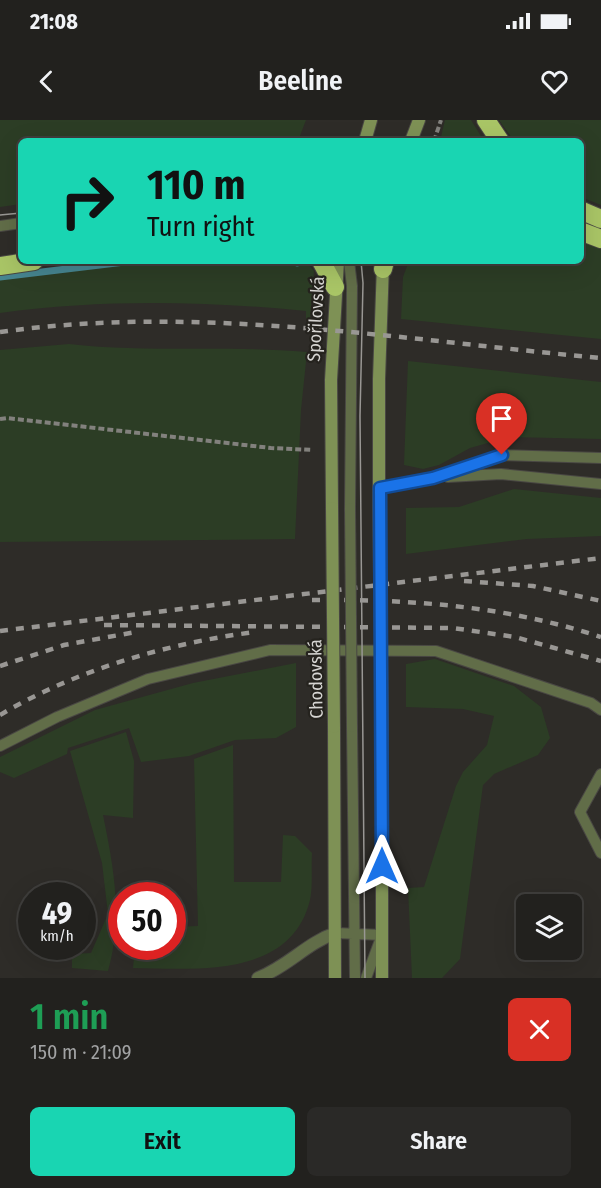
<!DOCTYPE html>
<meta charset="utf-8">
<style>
:root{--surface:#22211e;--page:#2a2927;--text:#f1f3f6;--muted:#a2a3a4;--line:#3f3e3c;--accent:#19d5b2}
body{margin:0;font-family:"Fira Sans Condensed",sans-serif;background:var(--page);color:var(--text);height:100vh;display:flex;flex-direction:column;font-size:22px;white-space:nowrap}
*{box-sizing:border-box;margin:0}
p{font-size:20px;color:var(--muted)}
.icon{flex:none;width:33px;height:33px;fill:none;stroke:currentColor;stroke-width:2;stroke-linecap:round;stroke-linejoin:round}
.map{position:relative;height:858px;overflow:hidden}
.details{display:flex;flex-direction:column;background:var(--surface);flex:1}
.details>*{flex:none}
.guide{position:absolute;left:18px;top:18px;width:566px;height:126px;border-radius:9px;box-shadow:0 6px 24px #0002,0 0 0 2px var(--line);background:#19d5b2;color:#111;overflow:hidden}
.fabs{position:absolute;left:516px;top:774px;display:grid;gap:12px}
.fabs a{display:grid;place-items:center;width:66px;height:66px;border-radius:9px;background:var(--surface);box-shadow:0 6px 24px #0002,0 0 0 2px var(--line);font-size:30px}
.speed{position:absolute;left:18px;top:762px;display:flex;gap:12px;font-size:30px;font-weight:700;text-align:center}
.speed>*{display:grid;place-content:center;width:78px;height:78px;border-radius:50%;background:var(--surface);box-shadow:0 6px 24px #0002,0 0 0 2px var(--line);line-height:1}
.speed small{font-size:15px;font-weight:400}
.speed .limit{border:9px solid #d22;background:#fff;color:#111}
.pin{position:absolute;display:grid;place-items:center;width:51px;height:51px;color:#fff;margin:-62px -26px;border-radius:50% 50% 50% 0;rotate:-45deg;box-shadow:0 0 6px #0007}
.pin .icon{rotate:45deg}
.me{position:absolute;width:66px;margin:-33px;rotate:0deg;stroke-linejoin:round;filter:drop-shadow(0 0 4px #0008)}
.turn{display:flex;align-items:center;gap:21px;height:126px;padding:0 30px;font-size:27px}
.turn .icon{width:78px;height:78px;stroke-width:2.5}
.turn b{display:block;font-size:42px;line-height:51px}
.round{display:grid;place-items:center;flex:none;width:63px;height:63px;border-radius:9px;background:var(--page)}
.overview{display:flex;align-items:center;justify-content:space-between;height:102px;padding:0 30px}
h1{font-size:36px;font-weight:600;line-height:45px;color:#1e9e55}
.action{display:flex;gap:12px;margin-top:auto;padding:12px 30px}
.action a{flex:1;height:69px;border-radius:9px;background:var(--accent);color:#111;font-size:24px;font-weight:600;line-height:69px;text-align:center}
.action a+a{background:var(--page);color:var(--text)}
.status{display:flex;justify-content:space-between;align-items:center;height:42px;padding:0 30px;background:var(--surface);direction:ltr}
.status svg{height:16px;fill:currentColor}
header{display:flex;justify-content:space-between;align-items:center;height:78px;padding:0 30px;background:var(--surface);font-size:27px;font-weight:600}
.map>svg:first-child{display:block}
.green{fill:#2c3d25}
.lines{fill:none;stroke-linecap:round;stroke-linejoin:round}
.stream{stroke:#468590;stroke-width:7}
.lane-casing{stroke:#494743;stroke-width:12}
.street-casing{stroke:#494743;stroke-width:14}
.secondary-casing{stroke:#494743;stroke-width:14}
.highway-casing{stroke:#494743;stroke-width:20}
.path{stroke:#82817d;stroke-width:4;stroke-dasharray:6 3;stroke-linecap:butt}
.lane{stroke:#616d48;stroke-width:10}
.street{stroke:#616d48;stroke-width:12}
.secondary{stroke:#7e9155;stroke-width:12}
.highway{stroke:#a9c566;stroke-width:18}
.tram{stroke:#999794;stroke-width:1.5}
.rail{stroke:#999794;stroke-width:4.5;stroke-dasharray:8 8;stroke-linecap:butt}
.lane-bridge-casing{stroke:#494743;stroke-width:12;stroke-linecap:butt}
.secondary-bridge-casing{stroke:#494743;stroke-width:14;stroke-linecap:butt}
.lane-bridge{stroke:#616d48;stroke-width:10}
.secondary-bridge{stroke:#7e9155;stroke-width:12}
.route-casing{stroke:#114b97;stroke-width:15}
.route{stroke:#1a73e8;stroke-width:10}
.labels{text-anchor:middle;stroke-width:4.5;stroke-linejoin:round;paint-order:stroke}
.street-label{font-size:18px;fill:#d6d5d2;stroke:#25231e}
</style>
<div class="status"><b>21:08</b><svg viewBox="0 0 49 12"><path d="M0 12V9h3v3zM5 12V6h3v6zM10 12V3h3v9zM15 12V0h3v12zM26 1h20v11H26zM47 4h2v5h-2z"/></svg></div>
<header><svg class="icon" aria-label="back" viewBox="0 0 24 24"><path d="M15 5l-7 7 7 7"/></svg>Beeline<svg class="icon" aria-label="heart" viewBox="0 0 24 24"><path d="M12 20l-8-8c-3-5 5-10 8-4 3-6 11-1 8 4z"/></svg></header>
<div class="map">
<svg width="601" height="858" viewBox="0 0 601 858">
<rect width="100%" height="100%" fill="#2e2c28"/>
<!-- green -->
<path class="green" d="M0,0h306l-8,21h-277v63l-21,3z
M445,0h26l13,21h-44z
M499,0h102v85l-20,-8 -1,-56h-66z
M581,121l20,7v91l-200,-20 2,-42 6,-16h171z
M133,141l173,1 8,9 -4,49 -4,-1v-8c-101,-10 -206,-12 -306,2v-36z
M69,224c79,9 159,1 238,8l-6,58 -6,129 -295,3v-192z
M408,241l193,21v57l-92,-2 -39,11 -31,17 -16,4 -19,-4z
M514,369l87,9v38l-74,3 -121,15v-46l53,-1z
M435,539l79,27 27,21 9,31 -12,17 -44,19 -11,11 -23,174 -18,19h-30l-4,-90 16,-1 32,-101 7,-14 24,-27 7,-29 -31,-7 -57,-2v-43z
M296,543v64l-20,11 -41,2 -46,16 -48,6 -12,-34 -61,20 -1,6 -53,24 -14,-6v-15l95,-47 98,-27z
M126,612l8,29 -1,57 -30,-3c11,54 20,102 5,156l-36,-3v-14l19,-1 17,-39 -6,-51 -32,-112z
M233,625l1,137h47l2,-47 12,1 17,17c-1,15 1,32 -2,47 -19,78 -113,69 -177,68l2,-21 37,-1 1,-19 25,-1 -4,-167z"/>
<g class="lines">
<!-- stream -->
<path class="stream" d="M290,141l7,2
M0,157l133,-16"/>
<!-- lane casing -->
<g class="lane-casing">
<path id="lane" d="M0,106l21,-3
M349,141l3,25 -2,222
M448,357l53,-3 100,10
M380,368l53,-10 69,-23 99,3
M352,607l3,251
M0,626l57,-29 91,-38 122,-29 166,1 155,52 10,7
M601,654l-21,38 21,41
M336,813l46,2 -16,43"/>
</g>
<!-- street casing -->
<g class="street-casing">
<path id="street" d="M258,858c31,-12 48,-35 78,-45"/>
</g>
<!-- secondary casing -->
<g class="secondary-casing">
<path id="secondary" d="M365,21l6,-21
M411,21l8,-21
M332,388l-1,-128 7,-119
M379,388v-129l4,-115
M382,606v252
M334,607l1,251"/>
</g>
<!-- highway casing -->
<g class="highway-casing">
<path id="highway" d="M486,0l14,21
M580,90l21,9
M580,111l21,8
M321,141l14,26
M0,146l34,-5
M383,149l2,-8"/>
</g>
<!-- path -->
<path class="path" d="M434,21l7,-21
M314,218l2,-43
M0,299l7,-1 264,30 42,2"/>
<!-- lane -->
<use href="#lane" class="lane"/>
<!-- street -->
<use href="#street" class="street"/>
<!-- secondary -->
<use href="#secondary" class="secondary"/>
<!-- highway -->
<use href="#highway" class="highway"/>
<!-- tram -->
<path class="tram" d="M0,95l21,-2
M361,141l2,22 -3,133 5,562"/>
<!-- rail -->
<path class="rail" d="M0,212c199,-28 402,8 601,26
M464,461l69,5 68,15
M312,480c99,-1 195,6 289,37
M104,505l349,3 62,9 86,24
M0,511l601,-73
M0,546l64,-21 72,-13
M0,595c76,-45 168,-72 255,-83"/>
<!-- lane-bridge casing -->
<g class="lane-bridge-casing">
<path id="lane-bridge" d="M350,388l2,219"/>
</g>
<!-- secondary-bridge casing -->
<g class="secondary-bridge-casing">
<path id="secondary-bridge" d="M332,388l2,219
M379,388l3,218"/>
</g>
<!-- lane-bridge -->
<use href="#lane-bridge" class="lane-bridge"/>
<!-- secondary-bridge -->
<use href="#secondary-bridge" class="secondary-bridge"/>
</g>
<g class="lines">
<!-- route casing -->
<g class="route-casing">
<path id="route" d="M382,746l-2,-378 53,-10 69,-23"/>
</g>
<!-- route -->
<use href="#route" class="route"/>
</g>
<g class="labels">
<!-- street labels -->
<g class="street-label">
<text transform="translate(316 199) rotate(-87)" y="6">Spořilovská</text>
<text transform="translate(316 559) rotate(-91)" y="6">Chodovská</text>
</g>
</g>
</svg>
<div class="fabs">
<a><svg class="icon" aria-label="layers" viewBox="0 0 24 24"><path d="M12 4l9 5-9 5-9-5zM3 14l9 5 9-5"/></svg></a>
</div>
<div class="speed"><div>49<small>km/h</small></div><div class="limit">50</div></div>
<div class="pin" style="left:502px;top:335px;background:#d93025"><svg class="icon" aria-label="arrive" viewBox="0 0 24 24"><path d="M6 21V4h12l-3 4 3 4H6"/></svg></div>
<svg class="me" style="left:382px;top:746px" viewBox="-20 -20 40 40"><path d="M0-17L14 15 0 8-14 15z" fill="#1a73e8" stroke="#fff" stroke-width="4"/></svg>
<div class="guide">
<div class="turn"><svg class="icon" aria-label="right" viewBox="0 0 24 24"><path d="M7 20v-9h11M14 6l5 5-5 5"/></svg><div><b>110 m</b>Turn right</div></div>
</div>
</div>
<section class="details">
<div class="overview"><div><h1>1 min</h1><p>150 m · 21:09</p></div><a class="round" style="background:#d93025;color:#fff"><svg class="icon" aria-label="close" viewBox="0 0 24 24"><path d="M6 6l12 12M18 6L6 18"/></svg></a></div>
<div class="action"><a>Exit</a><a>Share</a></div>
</section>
